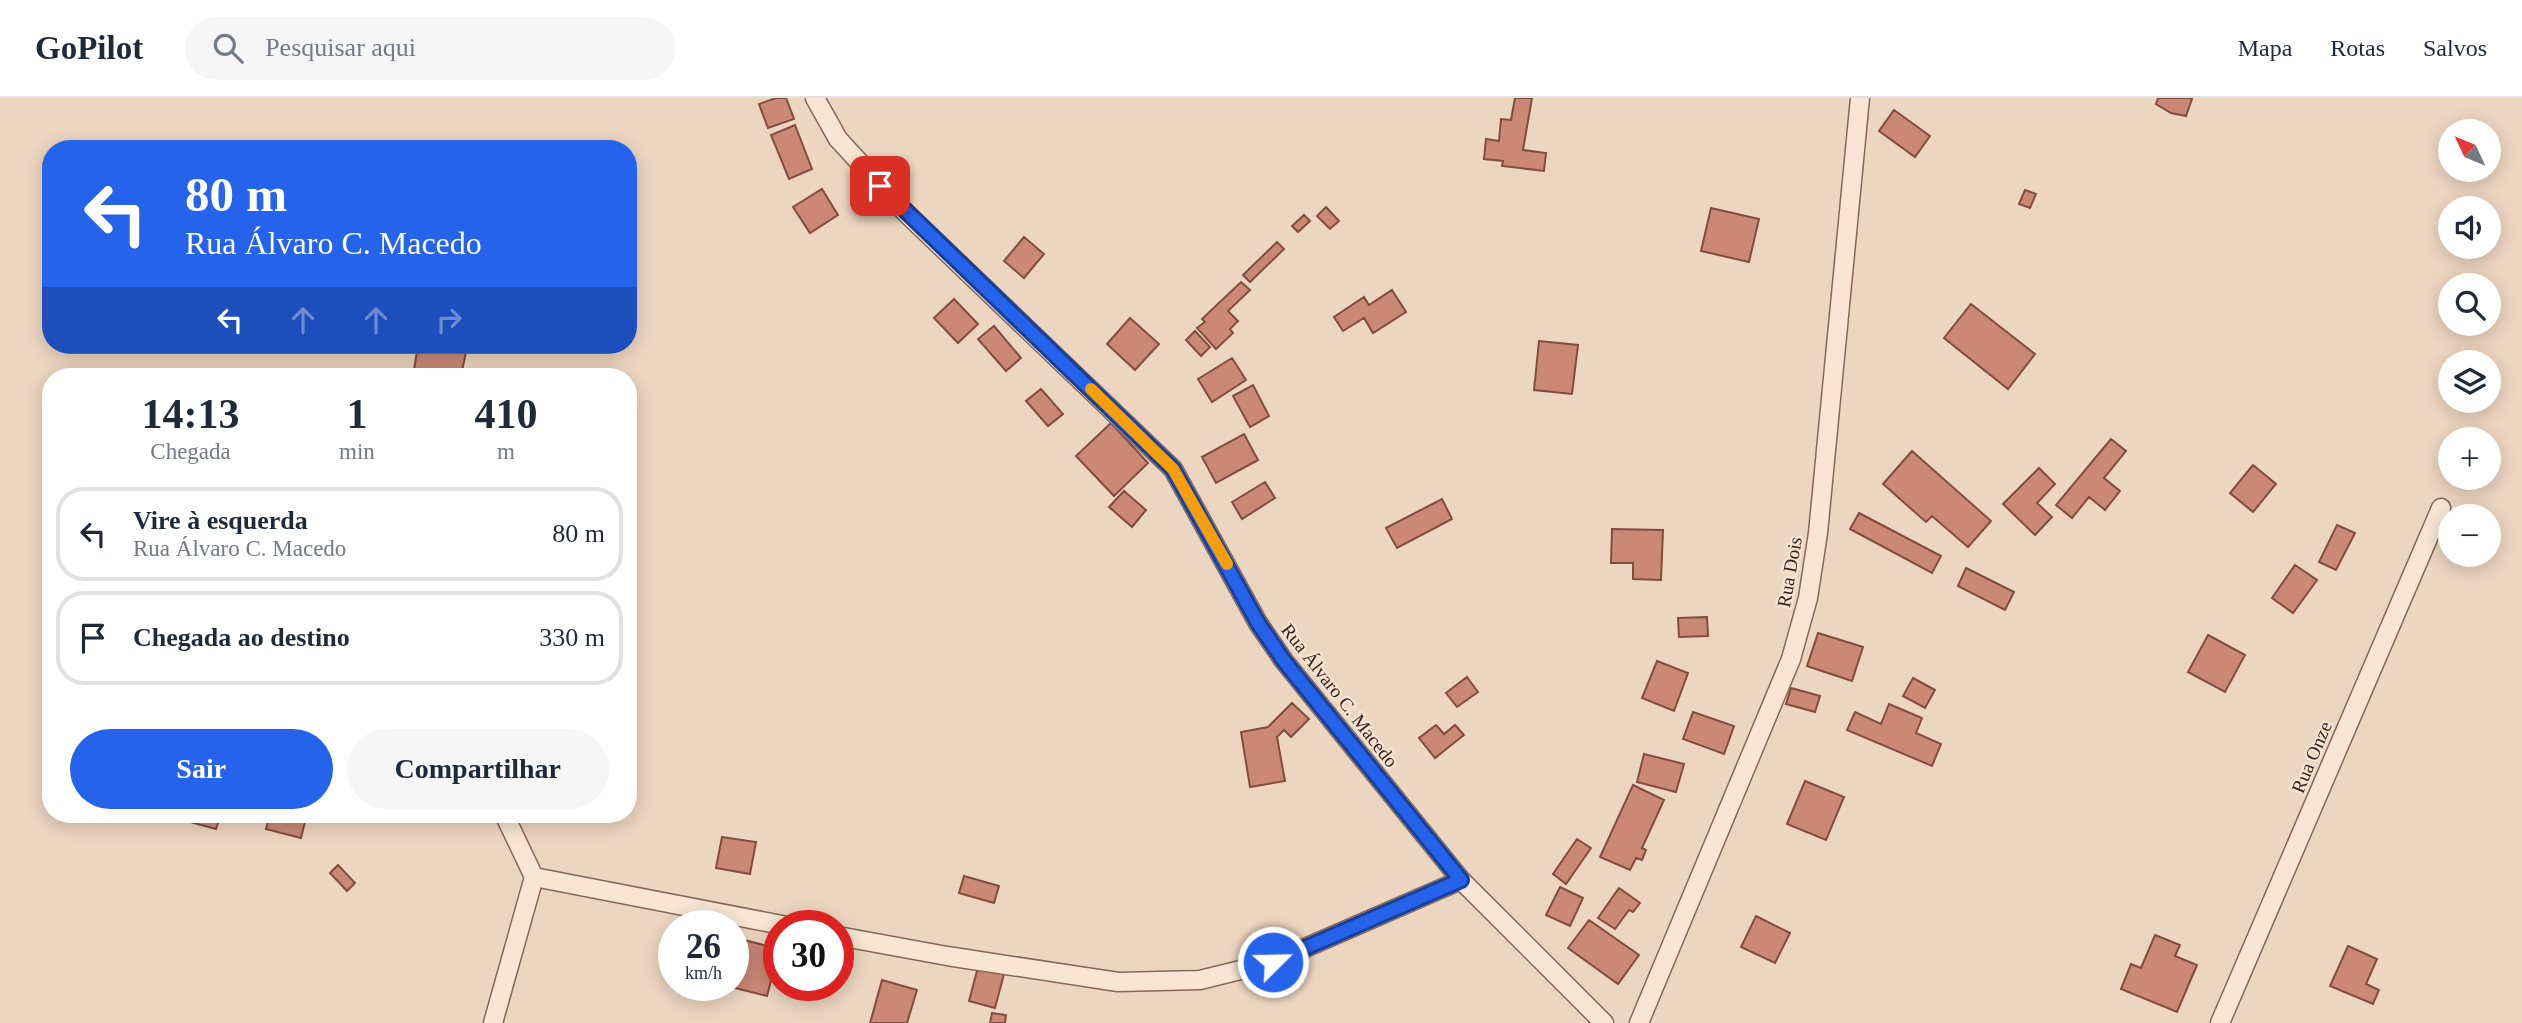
<!DOCTYPE html>
<html lang="pt">
<meta charset="utf-8">
<style>
:root{--surface:#fff;--page:#f6f6f7;--text:#1f2937;--muted:#747a83;--line:#e0e1e3;--accent:#2563eb}
body{margin:0;font-family:Georgia,serif;background:var(--page);color:var(--text);height:100vh;display:flex;flex-direction:column;font-size:26px;white-space:nowrap}
*{box-sizing:border-box;margin:0}
p{font-size:23px;color:var(--muted)}
.icon{flex:none;width:38px;height:38px;fill:none;stroke:currentColor;stroke-width:2;stroke-linecap:round;stroke-linejoin:round}
.map{position:relative;flex:1;overflow:hidden}
.side{position:absolute;left:42px;top:270px;width:595px;height:455px;display:flex;flex-direction:column;background:var(--surface);border-radius:28px;box-shadow:0 4px 18px #0003}
.side>*{flex:none}
.banner{position:absolute;left:42px;top:42px;width:595px;height:214px;border-radius:28px;box-shadow:0 4px 18px #0003;background:#2563eb;color:#fff;overflow:hidden}
.needle{width:46px;rotate:314deg}
.buttons{position:absolute;left:2438px;top:21px;display:grid;gap:14px}
.buttons a{display:grid;place-items:center;width:63px;height:63px;border-radius:50%;background:var(--surface);box-shadow:0 4px 18px #0003;font-size:35px}
.speed{position:absolute;left:658px;top:812px;display:flex;gap:14px;font-size:35px;font-weight:700;text-align:center}
.speed>*{display:grid;place-content:center;width:91px;height:91px;border-radius:50%;background:var(--surface);box-shadow:0 4px 18px #0003;line-height:1}
.speed small{font-size:18px;font-weight:400}
.speed .limit{border:10px solid #d22;background:#fff;color:#111}
.pin{position:absolute;display:grid;place-items:center;width:60px;height:60px;color:#fff;margin:-30px;border-radius:14px;box-shadow:0 4px 10px #0006}
.me{position:absolute;width:77px;margin:-38px;rotate:67deg;stroke-linejoin:round;filter:drop-shadow(0 0 5px #0008)}
.turn{display:flex;align-items:center;gap:24px;height:147px;padding:0 28px;font-size:32px}
.turn .icon{width:91px;height:91px;stroke-width:2.5}
.turn b{display:block;font-size:49px;line-height:60px}
.lanes{display:flex;align-items:center;height:66px;padding:0 28px;background:#0003;justify-content:center;gap:35px;direction:ltr}
.lanes .off{opacity:.35}
.eta{display:flex;justify-content:space-evenly;align-items:center;height:119px;text-align:center}
.eta b{font-size:42px;font-weight:700;line-height:49px}
.action{display:flex;gap:14px;margin-top:auto;padding:14px 28px}
.action a{flex:1;height:80px;border-radius:42px;background:var(--accent);color:#fff;font-size:28px;font-weight:700;line-height:80px;text-align:center}
.action a+a{background:var(--page);color:var(--text)}
ul{padding:0;list-style:none}
li{display:flex;align-items:center;gap:21px;height:94px;margin:0 14px 10px;padding:0 14px;border:4px solid var(--line);border-radius:28px}
li div{flex:1}
li b{display:block;font-size:26px}
li em{font-style:normal}
header{display:flex;align-items:center;gap:42px;box-sizing:border-box;height:98px;padding:0 35px;background:var(--surface);border-bottom:2px solid var(--line)}
header strong{font-size:33px}
nav{display:flex;gap:38px;margin-inline-start:auto;font-size:24px}
.search{width:490px;height:63px;background:var(--page);display:flex;align-items:center;gap:18px;box-sizing:border-box;padding:0 24px;border-radius:38px;color:var(--muted);font-size:26px}
.map>svg:first-child{display:block}
.building{fill:#cb8876;stroke:#844c3e;stroke-width:2}
.lines{fill:none;stroke-linecap:round;stroke-linejoin:round}
.street-casing{stroke:#866758;stroke-width:21}
.street{stroke:#f8e5d3;stroke-width:18}
.route-casing{stroke:#184099;stroke-width:18}
.route{stroke:#2563eb;stroke-width:12}
.slow{stroke:#f59e0b;stroke-width:12}
.labels{text-anchor:middle;stroke-width:5;stroke-linejoin:round;paint-order:stroke}
.street-label{font-size:19px;fill:#35231d;stroke:#f5e2cf}
</style>
<header>
<strong>GoPilot</strong>
<div class="search"><svg class="icon" aria-label="search" viewBox="0 0 24 24"><circle cx="10" cy="10" r="6"/><path d="M15 15l6 6"/></svg>Pesquisar aqui</div>
<nav><a>Mapa</a><a>Rotas</a><a>Salvos</a></nav>
</header>
<div class="map">
<svg width="2522" height="925" viewBox="0 0 2522 925">
<rect width="100%" height="100%" fill="#edd6c0"/>
<!-- building -->
<path class="building" d="M776,0h10l8,21 -26,9 -9,-24z
M1515,0h17l-9,52 23,3 -2,18 -42,-5 1,-5 -19,-2 2,-20 13,2 2,-22 10,1z
M2158,0h31l3,1 -6,17 -15,-3 -15,-9z
M1894,12l36,26 -15,21 -36,-26z
M795,27l17,44 -23,10 -18,-44z
M822,91l16,26 -28,18 -17,-26z
M2025,92l11,4 -6,14 -11,-4z
M1326,109l13,14 -9,8 -13,-13z
M1711,110l48,11 -10,43 -48,-11z
M1304,117l6,6 -12,11 -6,-6z
M1024,139l20,17 -20,24 -20,-17z
M1277,144l7,7 -34,33 -7,-7z
M1241,184l9,8 -22,21 10,10 -8,8 3,4 -17,16 -19,-21 8,-6 -3,-3z
M1392,192l14,22 -33,21 -9,-15 -21,13 -9,-14 30,-20 5,8z
M954,201l24,25 -20,19 -24,-25z
M1971,206l64,50 -27,35 -64,-51z
M1130,220l29,26 -24,26 -28,-26z
M994,228l27,32 -15,13 -28,-32z
M1195,233l15,16 -9,9 -15,-16z
M1539,243l39,4 -6,49 -38,-4z
M418,247l48,7 -5,24h-48z
M1232,260l14,22 -34,22 -14,-23z
M1253,287l16,31 -19,11 -17,-31z
M1041,291l22,25 -15,12 -22,-25z
M1111,325l37,40 -34,33 -38,-40z
M1244,336l14,26 -42,23 -14,-26z
M2111,341l15,12 -22,27 16,13 -15,19 -16,-13 -17,21 -16,-13z
M1912,353l79,70 -23,26 -36,-31 -6,6 -43,-38z
M2253,367l23,19 -23,28 -23,-19z
M2039,370l16,16 -18,19 15,14 -17,18 -32,-31z
M1265,384l10,16 -33,21 -10,-17z
M1124,393l22,19 -14,17 -23,-20z
M1442,401l10,20 -55,29 -11,-20z
M1859,415l82,43 -9,17 -82,-44z
M2337,427l18,8 -19,37 -17,-8z
M1612,431l51,1 -2,50 -28,-1v-16h-22z
M2295,467l22,15 -24,33 -21,-15z
M1966,470l48,24 -9,18 -47,-24z
M1707,519l1,19 -29,1 -1,-19z
M1818,535l45,14 -11,34 -45,-15z
M2208,537l37,20 -20,37 -37,-20z
M1657,563l31,12 -14,38 -32,-13z
M1467,579l11,15 -21,15 -11,-14z
M1913,580l22,12 -10,18 -22,-12z
M1791,590l29,8 -5,16 -29,-8z
M1292,605l17,16 -18,18 -7,-7 -7,7 8,44 -35,6 -9,-55 27,-5z
M1889,606l33,14 -6,15 25,11 -9,22 -85,-36 8,-18 26,12z
M1693,614l41,14 -10,28 -41,-15z
M1436,627l8,9 11,-9 9,10 -29,23 -16,-20z
M1644,656l40,10 -8,28 -39,-10z
M1805,683l39,16 -18,43 -39,-16z
M1633,687l31,15 -22,48 4,2 -4,10 -6,-2 -6,12 -30,-13z
M161,716h60l-5,15z
M270,716h37l-6,24 -35,-9z
M722,739l34,5 -6,32 -34,-6z
M1577,741l14,9 -25,36 -13,-10z
M338,767l17,18 -8,8 -17,-18z
M964,778l35,10 -5,17 -35,-10z
M1560,789l23,11 -13,28 -24,-11z
M1619,790l21,15 -7,9 -4,-2 -14,19 -17,-11z
M1756,818l34,17 -15,30 -34,-16z
M1589,822l50,35 -21,29 -50,-36z
M2155,837l25,10 -5,11 22,9 -20,47 -56,-23 10,-25 10,4z
M744,842l35,9 -12,47 -36,-9z
M2348,848l29,13 -11,25 13,6 -6,14 -43,-18z
M978,869l26,7 -9,34 -26,-7z
M882,882l35,10 -10,33h-37z
M992,915l14,2 -1,8h-15z"/>
<g class="lines">
<!-- street casing -->
<g class="street-casing">
<path id="street" d="M815,0l23,41 68,74 267,256 85,154 26,38 177,219 143,143
M534,779l253,49
M838,838l109,20 171,26 82,-2 73,-18 188,-82
M493,925l41,-146 -30,-63
M1639,925l152,-364 17,-61 10,-65 42,-435
M2220,925l221,-515"/>
</g>
<!-- street -->
<use href="#street" class="street"/>
</g>
<g class="lines">
<!-- route casing -->
<g class="route-casing">
<path id="route" d="M880,88l293,283 85,154 26,38 177,219 -188,82"/>
</g>
<!-- route -->
<use href="#route" class="route"/>
<!-- slow -->
<path class="slow" d="M1091,291l82,80 54,95"/>
</g>
<g class="labels">
<!-- street labels -->
<g class="street-label">
<text transform="translate(1789 474) rotate(-80)" y="7">Rua Dois</text>
<text transform="translate(1340 597) rotate(52)" y="7">Rua Álvaro C. Macedo</text>
<text transform="translate(2311 659) rotate(-67)" y="7">Rua Onze</text>
</g>
</g>
</svg>
<div class="buttons">
<a><svg class="needle" viewBox="-14 -14 28 28"><path d="M0-13l5 13h-10z" fill="#e53935"/><path d="M0 13l5-13h-10z" fill="#747a83"/></svg></a>
<a><svg class="icon" aria-label="sound" viewBox="0 0 24 24"><path d="M4 9h4l5-4v14l-5-4H4zM17 9q2 3 0 6"/></svg></a>
<a><svg class="icon" aria-label="search" viewBox="0 0 24 24"><circle cx="10" cy="10" r="6"/><path d="M15 15l6 6"/></svg></a>
<a><svg class="icon" aria-label="layers" viewBox="0 0 24 24"><path d="M12 4l9 5-9 5-9-5zM3 14l9 5 9-5"/></svg></a>
<a>+</a>
<a>−</a>
</div>
<div class="speed"><div>26<small>km/h</small></div><div class="limit">30</div></div>
<div class="pin" style="left:880px;top:88px;background:#d93025"><svg class="icon" aria-label="arrive" viewBox="0 0 24 24"><path d="M6 21V4h12l-3 4 3 4H6"/></svg></div>
<svg class="me" style="left:1273px;top:864px" viewBox="-20 -20 40 40"><circle r="17" fill="#2563eb" stroke="#fff" stroke-width="3"/><path d="M0-11L8 9 0 5-8 9z" fill="#fff"/></svg>
<div class="banner">
<div class="turn"><svg class="icon" aria-label="left" viewBox="0 0 24 24"><path d="M17 20v-9H6M10 6l-5 5 5 5"/></svg><div><b>80 m</b>Rua Álvaro C. Macedo</div></div>
<div class="lanes"><svg class="icon" aria-label="left" viewBox="0 0 24 24"><path d="M17 20v-9H6M10 6l-5 5 5 5"/></svg><svg class="icon off" aria-label="ahead" viewBox="0 0 24 24"><path d="M12 20V5M6 11l6-6 6 6"/></svg><svg class="icon off" aria-label="ahead" viewBox="0 0 24 24"><path d="M12 20V5M6 11l6-6 6 6"/></svg><svg class="icon off" aria-label="right" viewBox="0 0 24 24"><path d="M7 20v-9h11M14 6l5 5-5 5"/></svg></div>
</div>
<section class="side">
<div class="eta">
<div><b>14:13</b><p>Chegada</p></div>
<div><b>1</b><p>min</p></div>
<div><b>410</b><p>m</p></div>
</div>
<ul>
<li><svg class="icon" aria-label="left" viewBox="0 0 24 24"><path d="M17 20v-9H6M10 6l-5 5 5 5"/></svg><div><b>Vire à esquerda</b><p>Rua Álvaro C. Macedo</p></div><em>80 m</em></li>
<li><svg class="icon" aria-label="arrive" viewBox="0 0 24 24"><path d="M6 21V4h12l-3 4 3 4H6"/></svg><div><b>Chegada ao destino</b></div><em>330 m</em></li>
</ul>
<div class="action"><a>Sair</a><a>Compartilhar</a></div>
</section>
</div>
